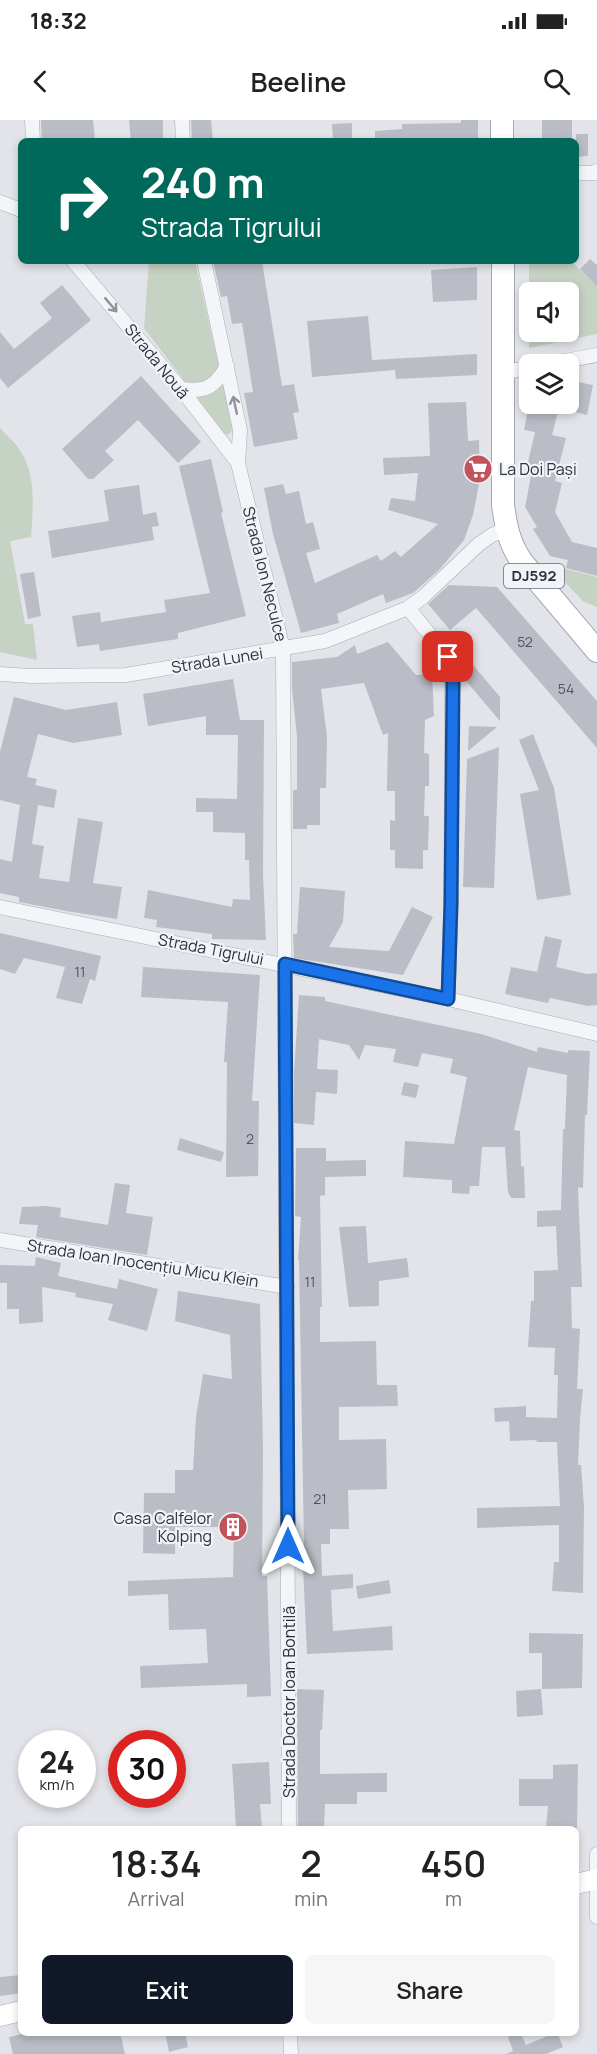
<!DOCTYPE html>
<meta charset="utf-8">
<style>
:root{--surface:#fff;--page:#f6f6f6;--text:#222;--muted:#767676;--accent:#111827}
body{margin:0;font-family:Manrope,sans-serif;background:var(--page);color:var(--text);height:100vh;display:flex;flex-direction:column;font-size:22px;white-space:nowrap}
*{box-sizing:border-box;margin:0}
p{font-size:20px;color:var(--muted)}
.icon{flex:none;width:33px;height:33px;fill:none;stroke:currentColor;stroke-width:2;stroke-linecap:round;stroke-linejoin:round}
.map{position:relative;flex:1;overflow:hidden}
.sheet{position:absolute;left:18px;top:1706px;width:561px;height:210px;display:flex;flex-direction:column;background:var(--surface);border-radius:9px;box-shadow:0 3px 9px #0003}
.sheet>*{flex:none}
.hud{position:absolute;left:18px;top:18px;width:561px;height:126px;border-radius:9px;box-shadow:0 3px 9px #0003;background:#00695c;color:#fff;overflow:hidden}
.buttons{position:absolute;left:519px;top:162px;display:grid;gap:12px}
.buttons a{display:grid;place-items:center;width:60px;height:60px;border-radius:9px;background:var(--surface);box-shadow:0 3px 9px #0003;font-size:30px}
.speed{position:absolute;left:18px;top:1610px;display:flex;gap:12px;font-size:30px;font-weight:700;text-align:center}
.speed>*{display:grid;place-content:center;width:78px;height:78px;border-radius:50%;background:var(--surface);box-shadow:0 3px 9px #0003;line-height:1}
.speed small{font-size:15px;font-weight:400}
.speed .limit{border:9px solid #d22;background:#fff;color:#111}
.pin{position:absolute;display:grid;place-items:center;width:51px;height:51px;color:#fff;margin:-26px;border-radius:12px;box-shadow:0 3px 9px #0006}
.me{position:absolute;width:66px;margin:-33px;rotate:0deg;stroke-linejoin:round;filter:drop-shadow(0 0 4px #0008)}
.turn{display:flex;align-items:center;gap:21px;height:126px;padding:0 24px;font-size:27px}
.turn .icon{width:78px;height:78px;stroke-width:2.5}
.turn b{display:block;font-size:42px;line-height:51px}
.eta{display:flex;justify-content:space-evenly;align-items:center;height:102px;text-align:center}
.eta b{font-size:36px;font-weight:600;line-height:42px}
.cta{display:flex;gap:12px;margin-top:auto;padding:12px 24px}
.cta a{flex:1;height:69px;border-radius:9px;background:var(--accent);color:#fff;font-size:24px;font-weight:600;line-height:69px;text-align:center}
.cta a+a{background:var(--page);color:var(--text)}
.status{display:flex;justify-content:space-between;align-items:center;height:42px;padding:0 30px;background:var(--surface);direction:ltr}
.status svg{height:16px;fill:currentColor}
header{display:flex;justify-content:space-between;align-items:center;height:78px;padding:0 24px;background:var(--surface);font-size:27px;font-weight:600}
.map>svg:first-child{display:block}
.green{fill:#c6d2c4;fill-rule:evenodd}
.building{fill:#babdc5}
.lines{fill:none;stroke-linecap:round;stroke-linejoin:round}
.street-casing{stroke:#a8abb3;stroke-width:15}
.secondary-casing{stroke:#a8abb3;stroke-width:21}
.primary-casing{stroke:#a2a8b4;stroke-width:24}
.street{stroke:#f4f5f8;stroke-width:14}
.secondary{stroke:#fff;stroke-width:20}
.primary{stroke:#fff;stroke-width:22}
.oneway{stroke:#90939c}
.route-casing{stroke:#114b97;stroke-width:15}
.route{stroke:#1a73e8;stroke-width:10}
.labels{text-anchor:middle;stroke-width:4.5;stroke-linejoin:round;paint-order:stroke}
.number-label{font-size:14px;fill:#505460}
.shield{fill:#f1f3f7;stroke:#676b76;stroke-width:1.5}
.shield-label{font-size:15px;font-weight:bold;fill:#2c313f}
.street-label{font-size:16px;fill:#2c313f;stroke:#f1f3f7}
.poi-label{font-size:16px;fill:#2c313f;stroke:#f1f3f7;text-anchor:start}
</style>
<div class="status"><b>18:32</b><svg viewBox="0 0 49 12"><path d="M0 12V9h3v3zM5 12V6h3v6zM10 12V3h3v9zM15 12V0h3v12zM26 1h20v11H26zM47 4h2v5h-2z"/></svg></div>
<header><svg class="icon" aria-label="back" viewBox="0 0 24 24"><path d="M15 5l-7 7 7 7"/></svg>Beeline<svg class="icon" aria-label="search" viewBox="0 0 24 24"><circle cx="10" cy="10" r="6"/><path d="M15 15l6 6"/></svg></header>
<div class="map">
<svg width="597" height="1934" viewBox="0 0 597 1934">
<rect width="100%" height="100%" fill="#e2e4e9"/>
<!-- green -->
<path class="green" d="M149,141h46l34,150 3,19 -4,5 -3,-1 -81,-106z
M529,141h42l26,25v48l-68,14zM530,172h38v40h-38z
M0,308c6,7 14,13 19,21 18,25 14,59 12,88l-21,4 15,83h8l4,36 -37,-8z
M565,449l32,8v30l-14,-6 -25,-26z"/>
<!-- building -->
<path class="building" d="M41,0h52l2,21h-53z
M129,0h34v21h-32z
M191,0h20l2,21h-21z
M461,0h17v21h-103v-10l27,-2v-5l59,-1z
M542,0h30v21h-30z
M352,3v18h-19l-1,-17z
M576,14h12v22l-12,1z
M590,139l7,6v21l-17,-17z
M213,141h49l20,125 12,-2 5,28 -6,1 5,26 -44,8 -10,-54 9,-1 -11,-69 -10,1 -5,-28 -6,1z
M477,147v33l-44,2 -2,-32z
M62,165l29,35 -83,68 -8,-10v-46l14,17 38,-31 -12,-15z
M368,196l4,44 105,-6v21l-81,4 -1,-9 -83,7 -5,-56z
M141,256l60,66 -23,21 -40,-43 -33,31 9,9 -21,19h-5l-26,-30z
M568,260l25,5 -6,30 -19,-5z
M466,282l2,39 11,-1 1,39 -7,36 -9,25 -25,30 -26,23 -27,10 -3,-9 -46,20 2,9 -38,10 -28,-99 -9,-46 19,-4 3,10 13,-3 7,33 7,-2 7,27 -14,4 9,30 62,-28 4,6 14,-10 6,6 37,-33 -50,-14 3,-12 24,3 3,-28 -34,2 -1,-17 47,-2 -2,-53z
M529,284h31l-8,31 14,3 -11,43 7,2 -7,29 17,30 25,6v28l-31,-8 2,-8 -18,-4 -17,-27 4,-2 -12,-20 6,-31 -6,-1 10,-43 -11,-2z
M211,339l12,53 -2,1 25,103 -68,17v6l-78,12 -1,-7 -22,3 -5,-31 28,-4 1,10 65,-10 -2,-12 46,-7 -31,-127z
M139,365l4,30 13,-3 3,14 -7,1 2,13 -102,18 -4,-27 61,-10 -5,-31z
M34,452l7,44 -13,3 -8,-45z
M449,465l48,2 100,114v47l-121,-140 -26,22 -22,-26z
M388,522l28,33 16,-1 2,42 -9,4 -1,33 5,1v32h-4l-1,30h5l-1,34h-5v19l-28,-1v-18h-5v-30l5,1v-30h-8l1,-58 -5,2 -19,-52 -43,6 6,48 -1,51h-6v37h-13v4h-14v-39h4v-53l-5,-49v-26l45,-5 18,-12 2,9z
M473,545l27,32v24l-39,-46z
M233,559l7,41h24l-1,155 3,65 -54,-1v-5l-56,-7 1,-7 -13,-2 4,-28 84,17 1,-8 17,1 -1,-40h-4v-27l-32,-1v-20h-17v-14l41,1 1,-64h-32v-19l-58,10 -5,-32z
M14,577l52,13 51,-8 5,33 -49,8 -35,-9 -11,43 10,2 -2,6 22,5 -3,18 -16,-3 -6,39 12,2 -5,32 30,4 9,-64 25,4 -10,61 29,4 -5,32 -51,-8 -47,-9v-5l-19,-4v-34l12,3 8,-57 -20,-5v-48z
M469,606l28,1 -29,24z
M533,614l21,54 17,107 -34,5 -17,-106 19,-4 -20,-50z
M499,627l-5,141 -31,-1 4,-128z
M300,767l45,4 -2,31 -14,25 60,4 23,-44 21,10 -30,58 -109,-17 -1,-24h4z
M0,813l101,23 -6,25 -5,-2 -8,25 -26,-6 9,-31 -41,-9 -9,16 -15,-5z
M545,816l17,4 -6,27 31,7 10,-1v32l-9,1 -38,-8 -2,5 -43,-9 6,-27 26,5z
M143,847l117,8 -8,126h7l-1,75 -32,1 1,-115h-3l4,-60 -87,-5z
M299,875l26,2v4l156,33 56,18 1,-5 30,6v-3l22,1 -3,64h-2l-2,73 -5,-1 4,100h-11l1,41 8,1 -3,60h6l-3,29 -2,47h3l3,42 -1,86 -31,-2 2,-29h5v-37l-82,3v-20l83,-2 -3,-64h-21l1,-2 -27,1 -1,-20 -14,1 -1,-14 32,-2v11l31,1 1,-43h-4l1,-27 -27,-1 3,-46h3v-30l24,-1 -2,-44 -19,1v-16l24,-1 2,-81h2l2,-54 -39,-8 -14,63 6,1 1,35 3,1 1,31h-14l-3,-6 -3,-45h-23l-3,39h-9l-1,8 -17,-1v-13l-49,-3 2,-36 49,3 13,-67 -17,-4 3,-14 -31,-6 -4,14 -25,-5 3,-13 -31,-4 -6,15 -10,-15 -30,-6 -2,30 21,1 -1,24 -21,-2 -2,33 -20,-2v-51z
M404,962l15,3 -3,13 -15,-3z
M180,1018l44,14 -3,10 -44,-12z
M296,1028h30v13l40,-1v16l-41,1v18l-5,1 2,111h-2v35l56,-1 1,44h20l1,21 -59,1v33l47,-1 1,50 -39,1 1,39h-19v15h-9l1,32 31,-2v14l-22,2 2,41 59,-5 1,24 -86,4 -5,-108h2l-5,-286h-1l3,-43 -6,-1z
M115,1063l15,2 -4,28 27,4 -6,38 -111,-18 2,-12 -19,-1 3,-17 25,-1 14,2 -1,9 48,8z
M366,1106l2,37 39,-5 2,19 -30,4v25l-30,1 -10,-80z
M36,1137l25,6 -3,13 59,13 2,-10 39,10 -11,42 -39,-11 5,-16 -38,-7 1,-4 -34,-6 1,35 -24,2v-15h-12v-26h-7v-18l35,1z
M178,1171l82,13 3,145 -1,127h5l4,120 -24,1v-13l-106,4 -1,-22 68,-3 -2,-34 -37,1 -1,-36 -40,2v-15l105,-4 1,-50h-59v27l-32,-1 1,-60h31v-23h18l3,-53 7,-43 29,5 -2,-44 -55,-14z
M389,1460l2,13 -33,6 -2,-13z
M529,1513l54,1 -1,54 -40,1v-36h-13z
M297,1569l27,1 -2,40h-2v44l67,-1v19h-30v12h-32l-1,24h-26z
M541,1569l2,26 -26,2 -1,-26z
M269,1642l2,42h-11l2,24h-26l-4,-64z
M578,1644l-1,64h-31l2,-22h-29v-27h34v-14z
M21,1855v18l-21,3v-19z
M120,1912l5,22h-112l-4,-17 18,-4z
M165,1912h20l3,15 -19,5z
M520,1912l6,13 31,-13 6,15 -17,7h-40l7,-3 -5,-14z"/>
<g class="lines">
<!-- street casing -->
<g class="street-casing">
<path id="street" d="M32,0l1,21
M182,0l1,21
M576,53h20l1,-2
M0,82l21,8
M73,141l108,128 57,74
M204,141l36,169 -2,33 45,186 6,1179
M549,244l48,-9
M504,252l26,-4
M181,269c25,3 33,-1 46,-23
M408,488l40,49 4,10 -1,236 -3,96
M0,554l31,2 95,-1 199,-34 83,-33 15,-11 56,-53 13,-9 14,-6
M0,787l448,92 149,35
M0,1120l287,47
M597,1734v63
M290,1912l1,22"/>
</g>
<!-- secondary casing -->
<g class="secondary-casing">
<path id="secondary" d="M576,1764l21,-5
M0,1896l21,-5"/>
</g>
<!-- primary casing -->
<g class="primary-casing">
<path id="primary" d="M502,21v-21
M503,141v244c3,22 6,38 19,57l75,89"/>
</g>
<!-- street -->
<use href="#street" class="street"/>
<!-- secondary -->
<use href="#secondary" class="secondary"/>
<!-- primary -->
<use href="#primary" class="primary"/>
</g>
<!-- one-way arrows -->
<defs><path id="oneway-shaft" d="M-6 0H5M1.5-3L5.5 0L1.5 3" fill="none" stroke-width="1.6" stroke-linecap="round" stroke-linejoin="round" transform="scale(1.5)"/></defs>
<g class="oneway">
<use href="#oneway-shaft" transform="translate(111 185) rotate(50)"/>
<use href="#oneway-shaft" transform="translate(235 285) rotate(-102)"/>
</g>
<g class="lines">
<!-- route casing -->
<g class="route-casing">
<path id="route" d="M288,1426l-3,-582 163,35 3,-96 2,-220 -5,-26"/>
</g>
<!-- route -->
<use href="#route" class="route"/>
</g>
<!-- icons -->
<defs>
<g id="supermarket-disc" transform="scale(1.5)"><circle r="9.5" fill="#c1545b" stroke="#f1f3f7"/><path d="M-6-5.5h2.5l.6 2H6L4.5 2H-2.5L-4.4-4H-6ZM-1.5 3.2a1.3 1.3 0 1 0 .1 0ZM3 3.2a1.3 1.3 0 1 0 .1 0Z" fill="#fff"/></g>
<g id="building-disc" transform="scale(1.5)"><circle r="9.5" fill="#c1545b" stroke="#f1f3f7"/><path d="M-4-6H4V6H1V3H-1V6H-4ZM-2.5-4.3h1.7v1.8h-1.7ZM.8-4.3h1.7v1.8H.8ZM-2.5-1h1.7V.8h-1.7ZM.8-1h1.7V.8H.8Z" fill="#fff"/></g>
</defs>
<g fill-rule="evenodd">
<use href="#supermarket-disc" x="478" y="349"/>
<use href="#building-disc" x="233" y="1407"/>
</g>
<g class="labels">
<!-- number labels -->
<g class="number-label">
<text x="525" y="527">52</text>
<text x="566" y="574">54</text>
<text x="80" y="857">11</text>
<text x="250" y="1024">2</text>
<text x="310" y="1167">11</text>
<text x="320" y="1384">21</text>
</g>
<!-- shield labels -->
<rect class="shield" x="504" y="444" width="60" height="24" rx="4.5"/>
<g class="shield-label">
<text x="534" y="461">DJ592</text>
</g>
<!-- street labels -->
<g class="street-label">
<text transform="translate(157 241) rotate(51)" y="6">Strada Nouă</text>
<text transform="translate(265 454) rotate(76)" y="6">Strada Ion Neculce</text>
<text transform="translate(217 540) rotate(-9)" y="6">Strada Lunei</text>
<text transform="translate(211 829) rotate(11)" y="6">Strada Tigrului</text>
<text transform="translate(143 1143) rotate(9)" y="6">Strada Ioan Inocențiu Micu Klein</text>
<text transform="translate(289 1582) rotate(-90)" y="6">Strada Doctor Ioan Bontilă</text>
</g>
<!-- poi labels -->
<g class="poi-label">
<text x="499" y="355">La Doi Pași</text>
<text x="212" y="1404" text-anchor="end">Casa Calfelor<tspan x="212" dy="18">Kolping</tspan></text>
</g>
</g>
</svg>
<div class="buttons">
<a><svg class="icon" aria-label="sound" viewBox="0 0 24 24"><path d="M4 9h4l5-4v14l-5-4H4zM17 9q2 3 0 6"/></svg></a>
<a><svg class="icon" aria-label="layers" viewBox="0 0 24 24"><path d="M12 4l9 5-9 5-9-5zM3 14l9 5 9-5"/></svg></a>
</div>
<div class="speed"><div>24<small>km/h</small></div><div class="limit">30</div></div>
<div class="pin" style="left:448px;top:537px;background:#d93025"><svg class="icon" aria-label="arrive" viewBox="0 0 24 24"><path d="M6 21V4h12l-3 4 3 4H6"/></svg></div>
<svg class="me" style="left:288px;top:1426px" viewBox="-20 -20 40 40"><path d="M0-17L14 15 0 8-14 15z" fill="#1a73e8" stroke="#fff" stroke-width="4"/></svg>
<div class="hud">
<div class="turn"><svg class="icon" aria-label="right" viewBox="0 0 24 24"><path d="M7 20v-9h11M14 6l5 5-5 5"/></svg><div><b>240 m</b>Strada Tigrului</div></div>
</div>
<section class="sheet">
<div class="eta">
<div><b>18:34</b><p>Arrival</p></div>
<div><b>2</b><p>min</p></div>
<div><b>450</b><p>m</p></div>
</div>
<div class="cta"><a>Exit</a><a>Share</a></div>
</section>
</div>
